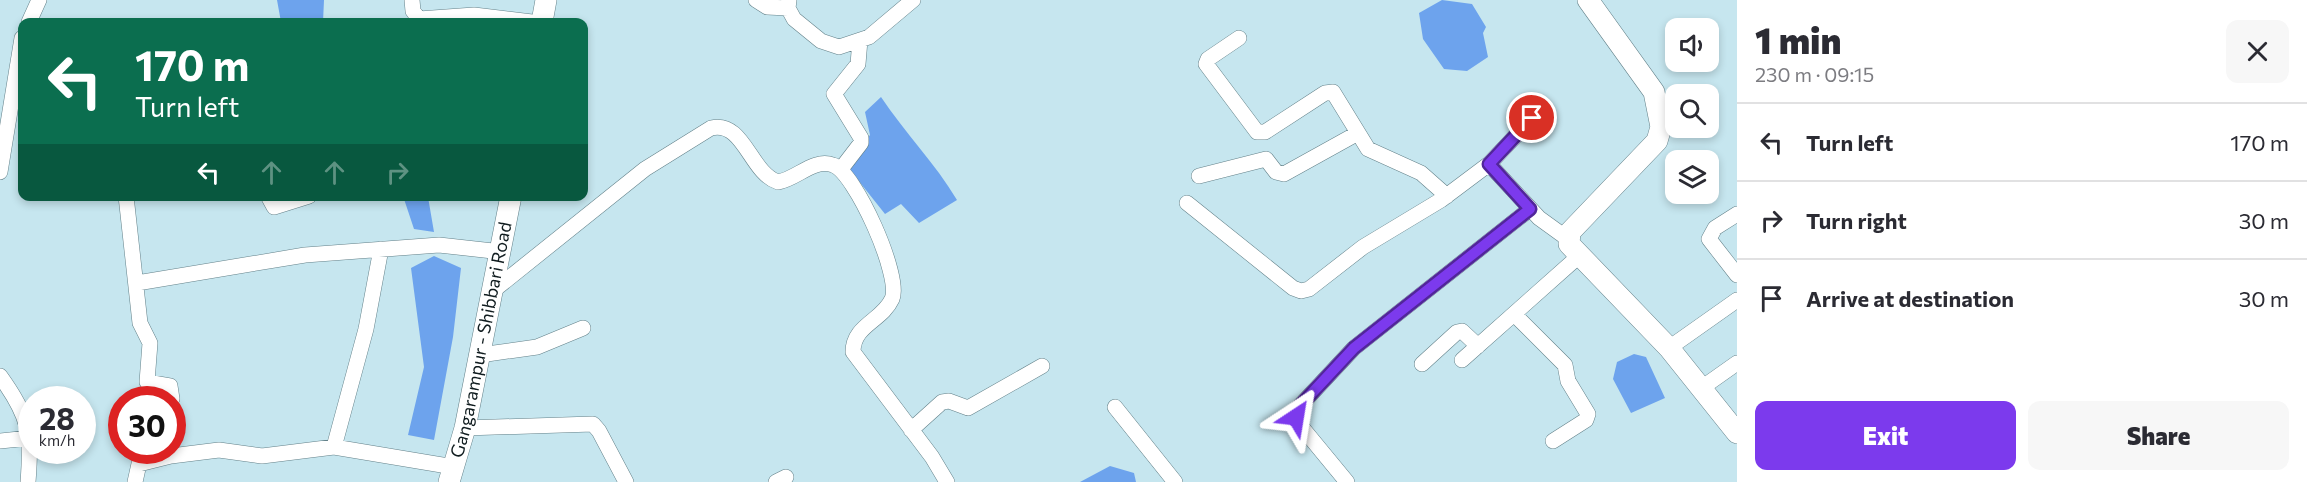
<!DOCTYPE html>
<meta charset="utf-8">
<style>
:root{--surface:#fff;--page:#f7f7f7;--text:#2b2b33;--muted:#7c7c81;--line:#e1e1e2;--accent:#7c3aed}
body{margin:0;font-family:Commissioner,sans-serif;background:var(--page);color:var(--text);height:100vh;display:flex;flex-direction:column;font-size:22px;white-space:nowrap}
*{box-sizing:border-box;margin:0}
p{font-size:20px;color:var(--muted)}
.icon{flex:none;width:33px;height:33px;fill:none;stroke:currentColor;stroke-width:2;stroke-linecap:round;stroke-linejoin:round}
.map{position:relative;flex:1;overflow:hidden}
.panel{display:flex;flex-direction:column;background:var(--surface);width:570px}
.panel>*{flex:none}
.banner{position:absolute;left:18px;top:18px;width:570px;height:183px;border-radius:12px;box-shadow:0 3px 9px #0003;background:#0b6e4f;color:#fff;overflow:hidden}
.fabs{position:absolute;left:1665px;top:18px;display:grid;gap:12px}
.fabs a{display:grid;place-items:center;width:54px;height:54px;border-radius:12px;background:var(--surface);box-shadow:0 3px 9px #0003;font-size:30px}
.speed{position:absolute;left:18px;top:386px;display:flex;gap:12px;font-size:30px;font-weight:700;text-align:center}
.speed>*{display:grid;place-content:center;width:78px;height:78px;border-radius:50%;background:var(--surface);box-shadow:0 3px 9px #0003;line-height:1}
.speed small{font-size:15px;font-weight:400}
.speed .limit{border:9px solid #d22;background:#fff;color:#111}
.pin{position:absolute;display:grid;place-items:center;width:51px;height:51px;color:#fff;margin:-26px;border:3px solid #fff;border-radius:50%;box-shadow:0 2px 6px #0007}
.me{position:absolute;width:66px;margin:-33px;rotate:33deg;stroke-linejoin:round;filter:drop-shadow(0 0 4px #0008)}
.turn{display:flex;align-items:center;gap:21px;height:126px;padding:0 18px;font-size:27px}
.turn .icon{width:78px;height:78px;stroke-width:2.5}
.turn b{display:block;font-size:42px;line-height:51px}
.lanes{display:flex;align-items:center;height:57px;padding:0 18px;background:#0003;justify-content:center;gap:30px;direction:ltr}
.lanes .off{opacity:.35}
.round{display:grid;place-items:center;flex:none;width:63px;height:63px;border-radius:12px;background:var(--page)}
.headline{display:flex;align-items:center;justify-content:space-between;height:102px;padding:0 18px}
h1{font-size:36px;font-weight:800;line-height:45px}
.cta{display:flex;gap:12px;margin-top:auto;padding:12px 18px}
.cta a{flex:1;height:69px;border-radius:12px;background:var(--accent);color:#fff;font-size:24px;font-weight:800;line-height:69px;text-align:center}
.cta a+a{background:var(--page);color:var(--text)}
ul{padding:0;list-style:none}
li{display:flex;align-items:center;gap:18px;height:78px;padding:0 18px;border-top:2px solid var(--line)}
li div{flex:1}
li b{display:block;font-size:22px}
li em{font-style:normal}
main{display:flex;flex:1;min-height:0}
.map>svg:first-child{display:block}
.water{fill:#6da3ed}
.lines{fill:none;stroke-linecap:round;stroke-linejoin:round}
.street-casing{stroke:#638189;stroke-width:16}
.secondary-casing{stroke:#638189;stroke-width:22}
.street{stroke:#fff;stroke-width:15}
.secondary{stroke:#fff;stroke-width:21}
.route-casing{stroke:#51269a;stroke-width:15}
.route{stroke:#7c3aed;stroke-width:10}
.labels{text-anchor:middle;stroke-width:6;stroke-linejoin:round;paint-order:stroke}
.street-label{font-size:18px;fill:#101c1f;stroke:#c6e6ef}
</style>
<main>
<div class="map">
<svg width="1737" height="482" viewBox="0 0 1737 482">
<rect width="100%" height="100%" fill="#c6e6ef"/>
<!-- water -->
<path class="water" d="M277,0h47l-1,22h-42z
M1442,0l30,4 14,23 -3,6 5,24 -21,14 -23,-2 -21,-30 -4,-26z
M881,97c24,36 54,66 76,103l-38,23 -18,-19 -16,10 -39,-49 24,-30 -5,-23z
M411,197h17l6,35 -20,-3 -10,-30z
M434,256l27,12 -8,69 -19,103 -26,-5 16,-68 -13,-99z
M1634,354l12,3 19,41 -34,15 -18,-34 4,-17z
M1110,466l24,7 2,9h-56z"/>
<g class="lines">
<!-- street casing -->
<g class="street-casing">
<path id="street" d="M412,0l1,11 6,8 55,-4 58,7
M756,0l11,7 21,1
M789,0l-1,8 6,11 27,22 18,6 30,-10 44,-37
M29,22l10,-22
M1239,38l-31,21 -2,5 51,68h8l60,-39 8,-1 35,57 53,24 26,23
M1489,164l50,54 29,21
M841,169l20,-26v-5l-27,-44 24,-30 2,-24
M0,172l22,-134
M1199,176l67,-17 10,13 8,2 74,-41
M126,196l14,127 10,20 -3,39 23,4 2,13
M268,196l6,11 35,-11
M1187,203l106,85 8,3 8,-2 54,-42 78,-47 48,-36 55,-58
M1737,214l-22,14 -6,11 28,36
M137,283l168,-28 134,-10 63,7
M494,290l151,-121 66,-41c33,-8 39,45 67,54 19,-3 35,-24 55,-17 22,7 69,112 59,134 -10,22 -39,26 -39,53l79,105 15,25
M1514,314l51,51 3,16 20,33 -2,6 -33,21
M1669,348l68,-48
M480,355l57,-8 46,-19
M1462,360l117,-104
M1422,364l35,-32 5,-1 16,15
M0,376c29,40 32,56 28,106
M1703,387l34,-24
M1115,407l60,75
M465,428l128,-4 6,7 27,51
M911,430l31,-28 7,-1 19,7 74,-42
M0,441l29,-3
M334,447l32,-118 15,-80
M171,450v6l48,-6 43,6 72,-9 120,20
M135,482l4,-18 32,-8
M776,482l10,-5
M1347,482l-47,-57 -4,-8 2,-9 56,-60 176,-139"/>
</g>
<!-- secondary casing -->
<g class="secondary-casing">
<g id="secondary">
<path d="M1588,0l66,92 7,35 -4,14 -87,91 -1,12 100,104 68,85"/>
<path d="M542,22l4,-22"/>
<path id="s1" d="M449,482l16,-54 46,-232"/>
</g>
</g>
<!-- street -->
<use href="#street" class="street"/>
<!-- secondary -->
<use href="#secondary" class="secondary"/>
</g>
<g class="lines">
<!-- route casing -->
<g class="route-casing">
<path id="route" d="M1296,417l2,-9 56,-60 176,-139 -41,-45 43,-46"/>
</g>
<!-- route -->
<use href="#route" class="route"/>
</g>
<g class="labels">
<!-- street labels -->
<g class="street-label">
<text dy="6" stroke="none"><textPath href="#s1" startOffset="146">Gangarampur - Shibbari Road</textPath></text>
</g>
</g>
</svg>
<div class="fabs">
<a><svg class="icon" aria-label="sound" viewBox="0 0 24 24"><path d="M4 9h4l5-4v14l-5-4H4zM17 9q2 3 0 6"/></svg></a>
<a><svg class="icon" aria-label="search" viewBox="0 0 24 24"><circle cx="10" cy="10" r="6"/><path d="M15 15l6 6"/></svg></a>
<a><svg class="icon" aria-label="layers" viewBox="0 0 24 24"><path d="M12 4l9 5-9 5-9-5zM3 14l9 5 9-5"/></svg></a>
</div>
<div class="speed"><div>28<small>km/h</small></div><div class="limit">30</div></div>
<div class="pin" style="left:1532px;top:118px;background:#d93025"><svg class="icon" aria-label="arrive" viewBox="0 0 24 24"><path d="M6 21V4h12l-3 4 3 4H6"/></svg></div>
<svg class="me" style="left:1296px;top:417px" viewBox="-20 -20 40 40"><path d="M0-17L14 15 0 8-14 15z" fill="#7c3aed" stroke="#fff" stroke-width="4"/></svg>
<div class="banner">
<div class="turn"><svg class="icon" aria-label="left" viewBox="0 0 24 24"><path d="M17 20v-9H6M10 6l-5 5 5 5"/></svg><div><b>170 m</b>Turn left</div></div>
<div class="lanes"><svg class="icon" aria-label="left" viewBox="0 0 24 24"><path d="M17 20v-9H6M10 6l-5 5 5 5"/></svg><svg class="icon off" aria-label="ahead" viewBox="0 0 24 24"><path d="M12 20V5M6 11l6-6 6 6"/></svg><svg class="icon off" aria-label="ahead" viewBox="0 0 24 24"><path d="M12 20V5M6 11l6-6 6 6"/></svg><svg class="icon off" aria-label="right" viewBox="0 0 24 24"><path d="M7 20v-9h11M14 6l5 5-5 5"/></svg></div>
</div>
</div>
<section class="panel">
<div class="headline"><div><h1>1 min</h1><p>230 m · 09:15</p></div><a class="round"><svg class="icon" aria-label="close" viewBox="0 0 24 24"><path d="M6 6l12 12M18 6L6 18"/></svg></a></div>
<ul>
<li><svg class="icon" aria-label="left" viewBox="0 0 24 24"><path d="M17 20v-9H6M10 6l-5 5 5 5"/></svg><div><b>Turn left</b></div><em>170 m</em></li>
<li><svg class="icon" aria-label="right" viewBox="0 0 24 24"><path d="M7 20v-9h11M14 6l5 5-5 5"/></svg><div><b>Turn right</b></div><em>30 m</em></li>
<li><svg class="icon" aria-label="arrive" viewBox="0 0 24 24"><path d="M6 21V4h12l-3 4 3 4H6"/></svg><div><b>Arrive at destination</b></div><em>30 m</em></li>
</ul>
<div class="cta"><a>Exit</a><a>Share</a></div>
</section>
</main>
